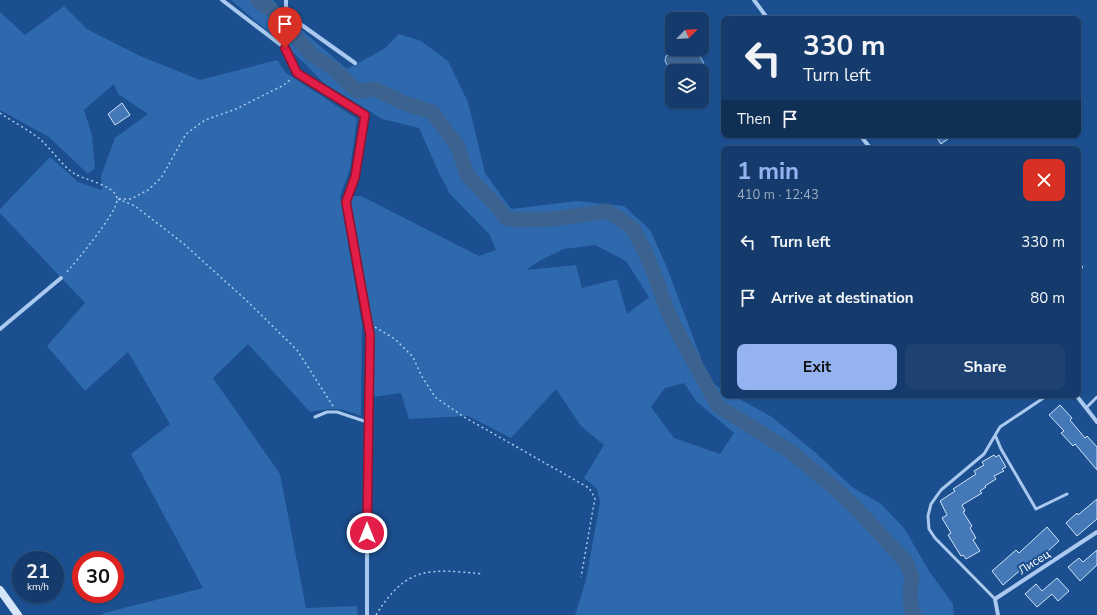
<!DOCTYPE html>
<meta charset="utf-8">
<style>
:root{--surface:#143b6b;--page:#1d4271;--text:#f1f3f6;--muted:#9dadc1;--line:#33557e;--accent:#95b2f1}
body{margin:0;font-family:"Nunito Sans",sans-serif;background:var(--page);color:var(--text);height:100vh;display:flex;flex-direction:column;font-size:15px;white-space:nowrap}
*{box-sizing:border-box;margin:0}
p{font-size:13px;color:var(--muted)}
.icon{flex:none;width:22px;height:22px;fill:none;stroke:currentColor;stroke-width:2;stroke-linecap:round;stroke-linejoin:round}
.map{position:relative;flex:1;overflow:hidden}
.panel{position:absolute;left:721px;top:146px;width:360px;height:252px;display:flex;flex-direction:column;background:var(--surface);border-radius:8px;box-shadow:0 1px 3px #0004,0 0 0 1px var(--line)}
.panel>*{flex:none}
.hud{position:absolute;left:721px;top:16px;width:360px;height:122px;border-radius:8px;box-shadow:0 1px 3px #0004,0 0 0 1px var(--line);background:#143b6b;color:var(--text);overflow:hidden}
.needle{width:26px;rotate:65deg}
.controls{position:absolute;left:665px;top:12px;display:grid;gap:8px}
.controls a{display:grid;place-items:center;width:44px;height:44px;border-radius:8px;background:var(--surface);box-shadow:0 1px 3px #0004,0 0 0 1px var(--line);font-size:20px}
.speed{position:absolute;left:12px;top:551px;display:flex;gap:8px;font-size:20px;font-weight:700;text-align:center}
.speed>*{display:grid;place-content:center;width:52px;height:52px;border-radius:50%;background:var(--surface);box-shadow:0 1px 3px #0004,0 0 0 1px var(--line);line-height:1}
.speed small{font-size:10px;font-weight:400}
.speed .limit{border:6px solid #d22;background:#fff;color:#111}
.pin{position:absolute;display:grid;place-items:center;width:34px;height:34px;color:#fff;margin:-41px -17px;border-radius:50% 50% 50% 0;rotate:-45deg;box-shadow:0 0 4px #0007}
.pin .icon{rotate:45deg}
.me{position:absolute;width:44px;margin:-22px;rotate:0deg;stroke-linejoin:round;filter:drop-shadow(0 0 3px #0008)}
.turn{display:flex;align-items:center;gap:14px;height:84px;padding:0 16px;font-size:18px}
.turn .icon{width:52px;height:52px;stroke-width:2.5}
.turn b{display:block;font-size:28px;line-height:34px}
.then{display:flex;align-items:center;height:38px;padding:0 16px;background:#0003;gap:8px;font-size:15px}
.round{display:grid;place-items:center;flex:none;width:42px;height:42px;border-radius:8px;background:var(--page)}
.overview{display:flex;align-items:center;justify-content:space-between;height:68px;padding:0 16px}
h1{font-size:24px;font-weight:700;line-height:30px;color:var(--accent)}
.primary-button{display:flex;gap:8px;margin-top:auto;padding:8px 16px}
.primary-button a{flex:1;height:46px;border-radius:8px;background:var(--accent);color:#111;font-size:16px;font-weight:700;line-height:46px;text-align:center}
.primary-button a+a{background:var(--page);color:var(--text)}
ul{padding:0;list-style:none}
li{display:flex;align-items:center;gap:12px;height:56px;padding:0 16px}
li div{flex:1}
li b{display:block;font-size:15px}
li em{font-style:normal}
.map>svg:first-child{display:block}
.green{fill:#2e69ad;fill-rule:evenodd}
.water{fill:#3c6290;stroke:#9cc4f0}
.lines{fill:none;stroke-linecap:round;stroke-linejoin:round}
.river{stroke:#3c6290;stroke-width:15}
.building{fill:#4478b7;stroke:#cfe3fa}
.path{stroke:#a9c9ee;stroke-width:1.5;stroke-dasharray:2 3;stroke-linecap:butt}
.lane{stroke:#a9c9ee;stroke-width:3}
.street{stroke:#a9c9ee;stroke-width:4}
.secondary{stroke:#d6e6fa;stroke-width:8}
.route-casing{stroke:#92132f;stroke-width:10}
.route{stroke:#e11d48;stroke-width:7}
.labels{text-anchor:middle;stroke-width:4;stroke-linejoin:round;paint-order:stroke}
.street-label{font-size:12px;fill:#fff;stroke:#1b4f8f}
</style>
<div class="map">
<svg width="1097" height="615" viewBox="0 0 1097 615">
<rect width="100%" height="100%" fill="#1b4f8f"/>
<!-- green -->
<path class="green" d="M231,0h42l16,19 58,50 37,-20 15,-15 22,7 27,20 20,41 17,71 26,36 66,-8 47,5 26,24 16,35 44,117 14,8v5h8l40,22 44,36 36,34 29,17 23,24 25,43 24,33 1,11h-379l11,-35 14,-78 -3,-13 -13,-11 20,-33 -23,-19 -25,-37 -45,49 -43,-22 -59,3 -8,-26 -29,4v-77l-21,-116v-8h10l118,60 17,-6 -7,-16 -39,-40 -11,-21 -20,-45 -37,-9 -58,-36 -26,-26zM595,245l31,16 23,36 -22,17 -10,-35 -35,9 -6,-23 -50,5 15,-10 23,-11zM684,383l12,18 38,32 -14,21 -46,-16 -23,-31 14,-19z
M64,6l23,23 53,27 60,24 77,-20 9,13 71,46 -7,50 -10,27 22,129 -1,91c-22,-9 -29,-8 -51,-4l-62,-68 -35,34 67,96 26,134 51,-2 1,9h-256l2,-2 99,-25 -72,-134 39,-30 -42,-72 -43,39 -38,-45 38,-43 -85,-90v-4l50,-52 28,25 24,8 -1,-14 14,-38 33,-24 -30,-20 -4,-10 -30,26 8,25 3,33 -7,6 -39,-37 -49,-27v-98l25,23z"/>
<!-- water -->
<path class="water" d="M677,49l17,1c8,8 12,15 12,26l-4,3v-8h-19l-3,-3h-11l-4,-7 1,-5z"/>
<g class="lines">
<!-- river -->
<path class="river" d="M257,0l16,11 39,44 22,14 23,22 18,-2 29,14 28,9 26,35 9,28 29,30 10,13 10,2 38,-1 53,-8 13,8 13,10 13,25 11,27 9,26 11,24 41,75 72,45 47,39 20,19 49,53 6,15 -2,13 1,18 3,7"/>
</g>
<!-- building -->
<path class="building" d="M122,103l8,12 -15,10 -7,-11z
M935,135h18l-12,9z
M1060,405l12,13 -2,2 15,18 2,-2 10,11v23l-22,-26 -2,2 -12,-13 3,-2 -15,-16z
M994,455l2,2 3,-2 7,12 -4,2 2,2 -10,5 2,3 -11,7 1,1 -6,4 2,2 -20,12 3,6 -2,1 9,14 -2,2 6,10 -3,2 7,11 -14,8 -3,-4 -2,1 -13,-21 3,-2 -9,-15 5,-3 -7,-14 15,-10 -2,-2 23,-15 -2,-3 10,-6 -2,-3z
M1097,499v20l-20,17 -11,-13 11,-10 1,2z
M1047,527l12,14 -25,23 -3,-3 -28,24 -11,-14 24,-21 3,3z
M1097,550v15l-17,16 -12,-14 11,-9 4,4z
M1057,578l12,13 -11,10 -6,-7 -15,13 -12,-13 11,-10 6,7z"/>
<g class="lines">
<!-- path -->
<path class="path" d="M0,113c13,9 29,17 41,27 11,10 21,26 34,34 10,6 43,12 42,26 0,13 -42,63 -52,74
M118,199l17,7 49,38 63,57 50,49 36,56
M119,199h12l17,-9 13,-12 25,-44 19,-14 31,-11 48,-24 8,-7
M375,327l20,12 18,18 8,18 14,22 29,20 125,71 6,10 -14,79
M376,615c31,-50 54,-46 107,-41"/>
<!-- lane -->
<path class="lane" d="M1086,408l11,-11
M315,417l12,-5h10l30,10
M996,437l5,12 35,60 31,-15
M995,599l-60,-61 -6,-9 -1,-13 3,-12 10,-14 43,-36 16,-27 48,-32"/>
<!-- street -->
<path class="street" d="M222,0l63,48 12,25 68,42 -10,62 -9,25 24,133 -3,87v193
M286,0v7l3,9 66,47
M754,0l14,19
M860,135l11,14
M1078,270l3,-3
M0,329l61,-51
M1076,395l21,27
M998,615l-3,-16 102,-67"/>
<!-- secondary -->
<path class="secondary" d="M0,590l18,25"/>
</g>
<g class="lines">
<!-- route casing -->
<g class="route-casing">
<path id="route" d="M285,48l12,25 68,42 -10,62 -9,25 24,133 -3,198"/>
</g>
<!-- route -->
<use href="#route" class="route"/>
</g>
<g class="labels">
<!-- street labels -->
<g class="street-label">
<text transform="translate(1034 562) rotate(-33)" y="4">Лисец</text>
</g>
</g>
</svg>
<div class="controls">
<a><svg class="needle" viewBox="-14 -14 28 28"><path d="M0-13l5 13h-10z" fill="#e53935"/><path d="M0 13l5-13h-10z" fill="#9dadc1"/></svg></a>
<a><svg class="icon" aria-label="layers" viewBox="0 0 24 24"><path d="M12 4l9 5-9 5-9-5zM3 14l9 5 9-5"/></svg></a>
</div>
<div class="speed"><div>21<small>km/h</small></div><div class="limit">30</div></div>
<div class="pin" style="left:285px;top:48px;background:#d93025"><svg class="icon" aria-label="arrive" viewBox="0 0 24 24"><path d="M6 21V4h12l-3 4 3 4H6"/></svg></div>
<svg class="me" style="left:367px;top:533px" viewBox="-20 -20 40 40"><circle r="17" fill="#e11d48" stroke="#fff" stroke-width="3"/><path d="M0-11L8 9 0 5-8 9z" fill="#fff"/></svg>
<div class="hud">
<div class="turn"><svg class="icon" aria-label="left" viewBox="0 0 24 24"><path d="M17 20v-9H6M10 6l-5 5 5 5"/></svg><div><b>330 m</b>Turn left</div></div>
<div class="then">Then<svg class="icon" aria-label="arrive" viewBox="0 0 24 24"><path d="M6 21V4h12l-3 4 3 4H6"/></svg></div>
</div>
<section class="panel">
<div class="overview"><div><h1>1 min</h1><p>410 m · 12:43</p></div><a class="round" style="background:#d93025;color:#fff"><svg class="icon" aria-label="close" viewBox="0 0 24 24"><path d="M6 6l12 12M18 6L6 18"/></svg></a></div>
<ul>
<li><svg class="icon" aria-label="left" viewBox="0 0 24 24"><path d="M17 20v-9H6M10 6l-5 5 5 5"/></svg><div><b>Turn left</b></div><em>330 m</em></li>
<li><svg class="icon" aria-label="arrive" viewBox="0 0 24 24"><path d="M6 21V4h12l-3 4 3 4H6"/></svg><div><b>Arrive at destination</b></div><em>80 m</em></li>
</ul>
<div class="primary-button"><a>Exit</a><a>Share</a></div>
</section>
</div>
